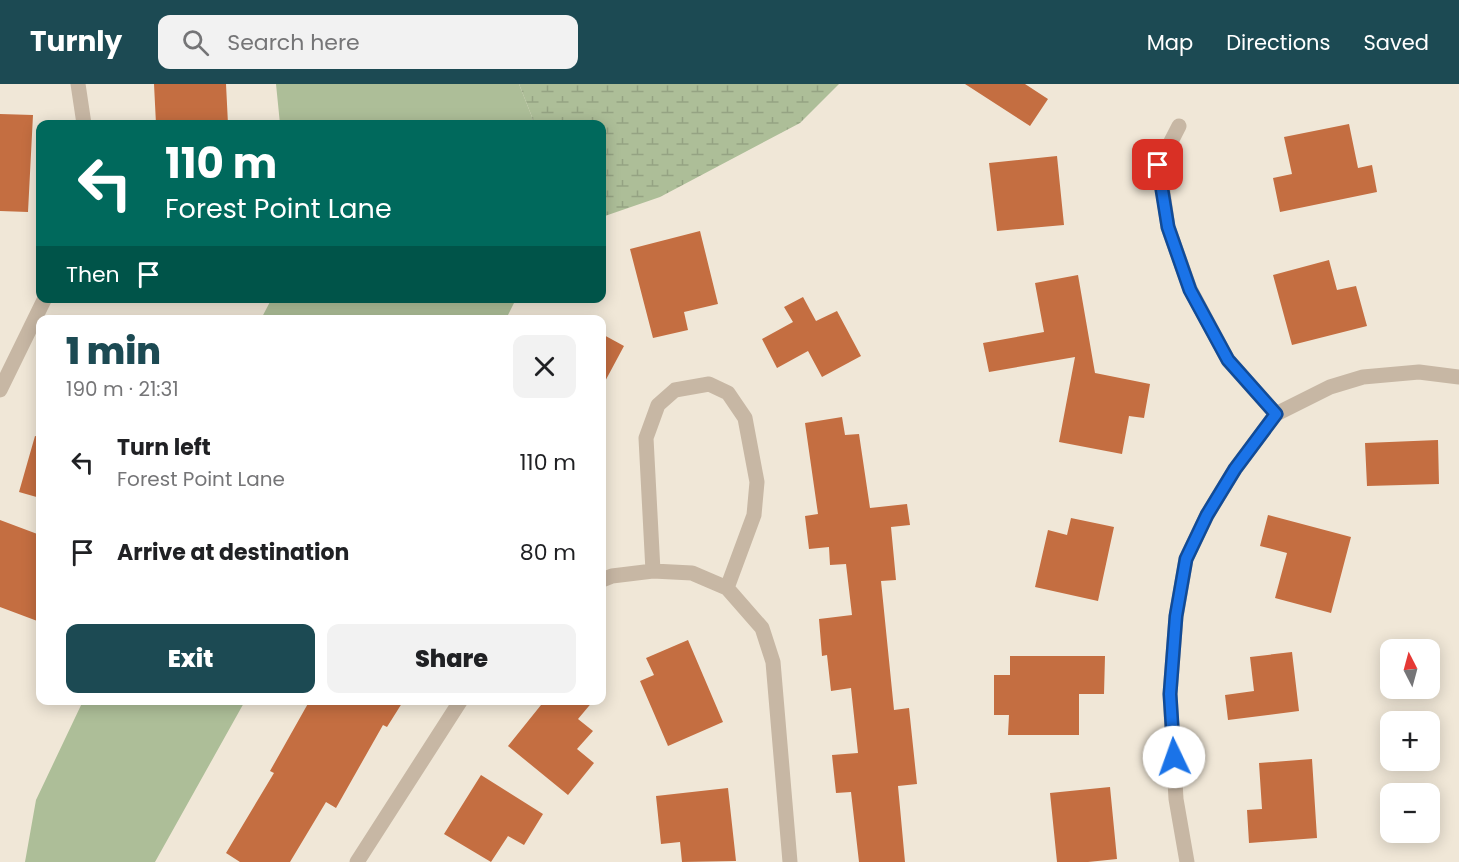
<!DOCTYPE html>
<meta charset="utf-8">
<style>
:root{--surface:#fff;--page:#f2f2f2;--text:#202124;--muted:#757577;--accent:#1c4a53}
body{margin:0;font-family:Poppins,sans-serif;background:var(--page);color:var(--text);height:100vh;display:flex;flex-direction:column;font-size:22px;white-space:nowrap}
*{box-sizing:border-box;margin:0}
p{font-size:20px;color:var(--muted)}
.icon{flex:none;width:33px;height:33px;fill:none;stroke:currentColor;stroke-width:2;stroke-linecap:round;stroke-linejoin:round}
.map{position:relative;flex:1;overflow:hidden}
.panel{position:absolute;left:36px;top:231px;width:570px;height:390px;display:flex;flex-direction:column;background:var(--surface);border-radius:12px;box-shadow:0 3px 15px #0003}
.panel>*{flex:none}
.hud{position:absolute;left:36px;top:36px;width:570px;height:183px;border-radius:12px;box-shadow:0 3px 15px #0003;background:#00695c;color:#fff;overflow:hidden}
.needle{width:39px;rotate:354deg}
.buttons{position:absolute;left:1380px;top:555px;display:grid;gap:12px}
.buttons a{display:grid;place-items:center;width:60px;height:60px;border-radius:12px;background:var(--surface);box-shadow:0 3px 15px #0003;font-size:30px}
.pin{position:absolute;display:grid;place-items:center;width:51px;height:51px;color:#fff;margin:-26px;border-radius:12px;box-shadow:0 3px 9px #0006}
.me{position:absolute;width:66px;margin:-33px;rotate:357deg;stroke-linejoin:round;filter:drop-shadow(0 0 4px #0008)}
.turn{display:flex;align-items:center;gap:21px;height:126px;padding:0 30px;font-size:27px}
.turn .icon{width:78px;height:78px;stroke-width:2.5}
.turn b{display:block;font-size:42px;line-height:51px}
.then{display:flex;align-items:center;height:57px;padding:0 30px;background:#0003;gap:12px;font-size:22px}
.round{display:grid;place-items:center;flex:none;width:63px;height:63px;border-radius:12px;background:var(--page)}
.overview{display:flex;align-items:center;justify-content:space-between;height:102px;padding:0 30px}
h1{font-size:36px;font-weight:800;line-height:45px;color:var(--accent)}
.button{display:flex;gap:12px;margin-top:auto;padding:12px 30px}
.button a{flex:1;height:69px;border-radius:12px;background:var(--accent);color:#fff;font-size:24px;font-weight:800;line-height:69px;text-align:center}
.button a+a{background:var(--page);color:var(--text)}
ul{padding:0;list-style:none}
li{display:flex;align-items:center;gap:18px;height:90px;padding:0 30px}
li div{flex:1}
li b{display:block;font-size:22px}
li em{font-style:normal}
header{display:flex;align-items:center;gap:36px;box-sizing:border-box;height:84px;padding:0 30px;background:var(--accent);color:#fff}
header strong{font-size:28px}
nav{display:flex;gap:33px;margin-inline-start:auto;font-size:21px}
.search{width:420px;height:54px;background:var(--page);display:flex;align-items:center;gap:15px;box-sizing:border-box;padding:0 21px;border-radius:12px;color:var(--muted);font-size:22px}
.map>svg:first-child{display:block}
.grass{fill:#adbe98}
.wetland{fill:url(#wetland-marsh)}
.building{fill:#c46e41}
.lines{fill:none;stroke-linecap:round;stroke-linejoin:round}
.minor{stroke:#c7b7a4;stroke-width:15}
.route-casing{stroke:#114b97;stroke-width:15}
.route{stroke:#1a73e8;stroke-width:10}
</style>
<header>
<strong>Turnly</strong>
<div class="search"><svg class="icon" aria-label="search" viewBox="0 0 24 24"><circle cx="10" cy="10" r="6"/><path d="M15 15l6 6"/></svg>Search here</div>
<nav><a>Map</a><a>Directions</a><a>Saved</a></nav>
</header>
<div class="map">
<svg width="1459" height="778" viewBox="0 0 1459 778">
<defs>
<pattern id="wetland-marsh" width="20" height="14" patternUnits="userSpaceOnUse" patternTransform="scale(1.5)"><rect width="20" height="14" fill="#adbe98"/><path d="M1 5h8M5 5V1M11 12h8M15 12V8" fill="none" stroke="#95a383"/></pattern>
</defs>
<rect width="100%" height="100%" fill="#f0e7d7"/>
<!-- grass -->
<path class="grass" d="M276,0h243l13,33 1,7h-253z
M272,214h244v1l-10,20h-245z
M83,617h162l-90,161h-130l11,-62z"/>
<!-- wetland -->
<path class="wetland" d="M519,0h320l-39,39 -140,74 -58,20v-93h-69l-1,-7z"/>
<!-- building -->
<path class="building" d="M154,0h72l2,40h-72z
M965,0h60l23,15 -18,27z
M0,30l33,1 -5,97 -28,-1z
M1349,40l9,44 14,-3 5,27 -97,20 -7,-34 19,-4 -8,-37z
M1057,72l7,69 -67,6 -8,-68z
M700,147l18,73 -34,8 4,18 -35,8 -23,-89z
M1329,176l8,30 19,-4 11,40 -75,19 -19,-70z
M1078,191l17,98 55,11 -6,34 -15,-2 -7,38 -63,-12 16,-85 -86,15 -6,-29 61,-11 -9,-49z
M803,213l13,24 21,-10 24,45 -39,21 -14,-26 -31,17 -15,-29 31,-17 -9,-15z
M602,250l22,12 -22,41z
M842,333l3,18 14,-1 11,74 37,-4 3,21 -19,2 5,53 -15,1 13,129 15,-2 8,76 -19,2 7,76h-46l-8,-70 -15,1 -4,-38 26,-2 -7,-65 -20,3 -4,-36 -5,1 -3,-37 33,-4 -6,-51 -16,1 -1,-18 -20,2 -4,-33 13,-2 -13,-91z
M35,352l5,1v61l-21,-6z
M1438,356l1,44 -72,2 -2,-43z
M1268,431l83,22 -20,76 -56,-15 12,-45 -27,-7z
M1071,434l43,9 -16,74 -63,-14 13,-57 19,5z
M0,436l40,15v87l-40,-15z
M688,556l35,82 -55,24 -28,-65 14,-6 -8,-17z
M1292,568l7,59 -71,9 -3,-25 29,-4 -4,-34z
M1010,572h95l-1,38h-25v41h-71l1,-20h-15v-40h16z
M310,616h94l-17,27 -4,-2 -47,83 -10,-6 -36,60h-50l-14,-9 48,-80 -4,-2z
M545,616h49l-16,19 15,12 -16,18 17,14 -26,32 -60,-49z
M1312,675l5,79 -68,5 -2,-33 15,-1 -3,-46z
M481,691l62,39 -19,31 -16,-9 -17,26 -47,-28z
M1110,703l7,72 -29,3h-31l-7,-69z
M728,704l8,73 -54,1 -2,-20 -19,2 -5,-48z"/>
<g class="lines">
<!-- minor -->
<path class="minor" d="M78,0l6,40
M1179,42l-20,39 9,62 22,62 38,71 48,54
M0,306l45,-92
M653,487l-7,-133 12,-33 17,-15 34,-6 19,9 17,25 12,64 -3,33 -27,73
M602,496l10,-4 41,-5 39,2 35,15 35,40 11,34 17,200
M357,778l104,-162
M1187,778l-11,-63 -6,-105 6,-77 10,-58 21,-44 28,-46 41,-55 54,-27 33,-10 56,-5 40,5"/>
</g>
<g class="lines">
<!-- route casing -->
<g class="route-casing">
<path id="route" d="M1158,81l10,62 22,63 38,70 48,54 -41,55 -28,46 -21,44 -10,57 -6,78 4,63"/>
</g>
<!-- route -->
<use href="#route" class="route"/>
</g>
</svg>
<div class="buttons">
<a><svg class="needle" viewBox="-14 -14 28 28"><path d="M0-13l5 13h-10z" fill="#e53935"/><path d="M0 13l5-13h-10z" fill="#757577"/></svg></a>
<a>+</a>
<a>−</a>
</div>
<div class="pin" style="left:1158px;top:81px;background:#d93025"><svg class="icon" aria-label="arrive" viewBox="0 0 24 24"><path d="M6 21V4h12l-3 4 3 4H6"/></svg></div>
<svg class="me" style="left:1174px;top:673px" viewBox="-20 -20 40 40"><circle r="19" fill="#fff"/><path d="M0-13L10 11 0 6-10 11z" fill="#1a73e8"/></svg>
<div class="hud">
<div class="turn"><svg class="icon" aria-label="left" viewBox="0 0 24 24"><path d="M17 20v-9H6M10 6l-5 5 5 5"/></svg><div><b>110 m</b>Forest Point Lane</div></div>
<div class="then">Then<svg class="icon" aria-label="arrive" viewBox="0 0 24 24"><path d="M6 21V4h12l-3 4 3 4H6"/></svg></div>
</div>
<section class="panel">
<div class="overview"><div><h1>1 min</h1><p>190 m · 21:31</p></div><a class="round"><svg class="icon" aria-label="close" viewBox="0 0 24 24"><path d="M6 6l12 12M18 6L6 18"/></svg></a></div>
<ul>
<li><svg class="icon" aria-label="left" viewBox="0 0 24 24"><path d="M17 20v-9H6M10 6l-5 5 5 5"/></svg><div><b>Turn left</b><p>Forest Point Lane</p></div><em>110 m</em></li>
<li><svg class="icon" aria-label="arrive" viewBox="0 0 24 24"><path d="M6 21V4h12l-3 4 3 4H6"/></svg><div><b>Arrive at destination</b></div><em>80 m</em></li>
</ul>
<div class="button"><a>Exit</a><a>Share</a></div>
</section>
</div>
